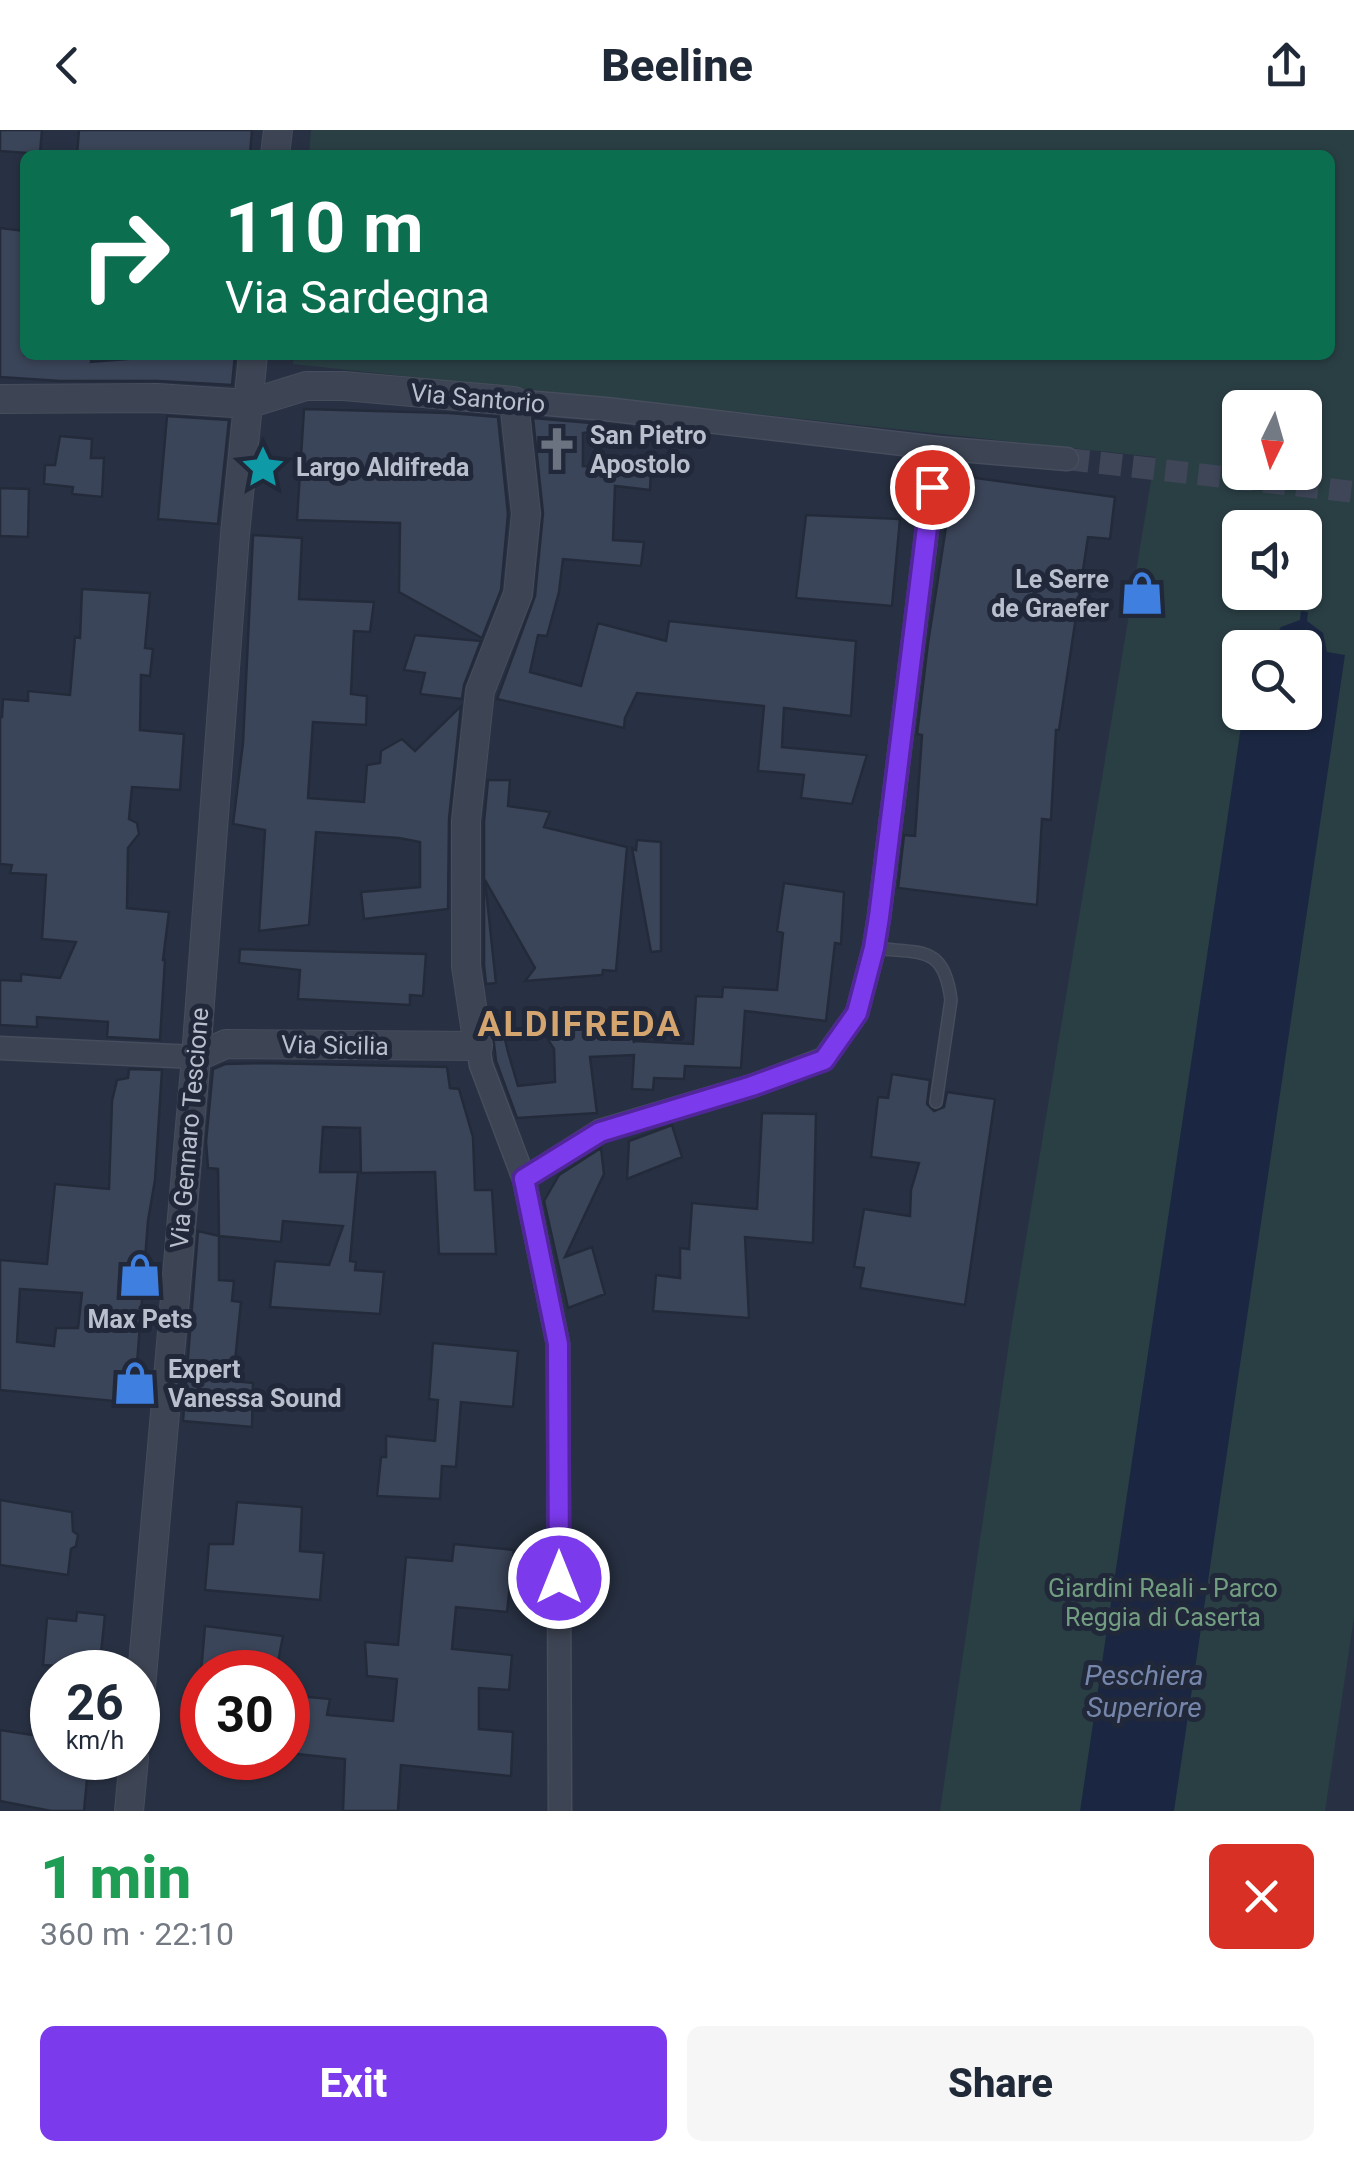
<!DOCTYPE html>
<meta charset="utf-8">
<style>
:root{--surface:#fff;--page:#f6f6f7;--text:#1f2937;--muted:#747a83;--accent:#7c3aed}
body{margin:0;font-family:Roboto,sans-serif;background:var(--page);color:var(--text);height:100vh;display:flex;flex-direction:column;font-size:38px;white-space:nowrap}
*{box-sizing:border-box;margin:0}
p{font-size:32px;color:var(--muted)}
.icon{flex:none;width:55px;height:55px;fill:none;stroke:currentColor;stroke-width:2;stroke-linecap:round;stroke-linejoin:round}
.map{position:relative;height:1681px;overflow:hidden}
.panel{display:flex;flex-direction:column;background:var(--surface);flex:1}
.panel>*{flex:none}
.hud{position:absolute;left:20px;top:20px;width:1315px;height:210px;border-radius:15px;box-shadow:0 2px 8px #0004;background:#0b6e4f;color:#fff;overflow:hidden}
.needle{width:65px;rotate:185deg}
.fabs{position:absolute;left:1222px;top:260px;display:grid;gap:20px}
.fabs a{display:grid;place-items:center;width:100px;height:100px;border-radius:15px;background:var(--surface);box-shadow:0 2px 8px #0004;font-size:50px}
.speed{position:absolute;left:30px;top:1520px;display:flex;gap:20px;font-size:50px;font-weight:700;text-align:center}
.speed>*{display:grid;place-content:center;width:130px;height:130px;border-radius:50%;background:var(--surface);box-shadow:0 2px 8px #0004;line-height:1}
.speed small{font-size:25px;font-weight:400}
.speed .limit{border:15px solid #d22;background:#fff;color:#111}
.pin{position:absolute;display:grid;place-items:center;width:85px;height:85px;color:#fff;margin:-42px;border:5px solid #fff;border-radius:50%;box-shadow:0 2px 10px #0007}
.me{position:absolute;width:110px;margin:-55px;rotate:0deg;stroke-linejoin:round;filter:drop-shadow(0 0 8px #0008)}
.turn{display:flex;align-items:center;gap:35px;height:210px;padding:0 40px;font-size:45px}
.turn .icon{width:130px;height:130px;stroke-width:2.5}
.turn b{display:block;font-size:70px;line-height:85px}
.round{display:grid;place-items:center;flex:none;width:105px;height:105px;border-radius:15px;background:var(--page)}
.headline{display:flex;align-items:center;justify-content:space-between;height:170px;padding:0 40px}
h1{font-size:60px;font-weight:800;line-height:75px;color:#1e9e55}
.action{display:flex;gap:20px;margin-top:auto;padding:20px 40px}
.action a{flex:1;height:115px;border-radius:15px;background:var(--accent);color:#fff;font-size:40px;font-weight:800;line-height:115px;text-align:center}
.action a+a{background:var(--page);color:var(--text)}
header{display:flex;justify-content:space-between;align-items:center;height:130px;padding:0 40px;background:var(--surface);font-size:45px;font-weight:800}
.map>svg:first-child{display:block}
.green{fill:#2a3f44;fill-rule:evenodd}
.water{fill:#1b2742}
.building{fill:#3b4559;stroke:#232b3a;stroke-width:2.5;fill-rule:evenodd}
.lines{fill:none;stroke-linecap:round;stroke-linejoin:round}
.minor-tunnel{stroke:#3e4658;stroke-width:22;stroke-dasharray:22 11;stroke-linecap:butt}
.service-casing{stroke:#464d5c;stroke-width:14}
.minor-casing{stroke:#464d5c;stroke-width:25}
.tertiary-casing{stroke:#464d5c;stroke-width:30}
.service{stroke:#3d4453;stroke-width:11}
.minor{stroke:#3d4453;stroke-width:22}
.tertiary{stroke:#3d4453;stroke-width:28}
.route-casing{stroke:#51269a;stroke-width:25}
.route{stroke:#7c3aed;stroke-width:18}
.labels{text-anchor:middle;stroke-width:10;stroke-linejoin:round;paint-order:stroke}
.street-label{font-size:25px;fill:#babfcd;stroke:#212839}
.poi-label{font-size:25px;font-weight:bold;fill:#babfcd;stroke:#212839;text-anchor:start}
.park-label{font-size:25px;fill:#729d80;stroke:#212839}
.water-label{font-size:28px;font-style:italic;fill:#7586aa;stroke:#212839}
.district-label{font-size:35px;font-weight:bold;letter-spacing:2.5px;fill:#d4a56e;stroke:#212839}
</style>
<header><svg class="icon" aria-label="back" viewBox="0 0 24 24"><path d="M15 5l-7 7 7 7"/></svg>Beeline<svg class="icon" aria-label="share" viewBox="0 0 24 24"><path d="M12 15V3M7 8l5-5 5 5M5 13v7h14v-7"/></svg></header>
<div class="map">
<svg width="1354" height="1681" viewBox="0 0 1354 1681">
<rect width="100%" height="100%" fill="#283143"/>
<!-- green -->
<path class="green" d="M311,0h1043v1487l-29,194h-385l71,-481 144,-873 -862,-93 1,-9h1036v-200h-1021zM1240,278h65v64h-65zM1240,398h65v64h-65zM1240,518h65v64h-65z"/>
<!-- water -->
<path class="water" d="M1301,481l7,1 -1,9 16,12 4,19 18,3 -171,1156h-94l163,-1098 62,-1v-64l-52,-1v-6l18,3 10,-17 19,-7z"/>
<!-- building -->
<path class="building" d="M0,0h42l-2,24 -40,-3z
M79,0h173l-2,25h-173z
M0,98l25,3v124h67l-1,7 85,-7h59l-3,30 -74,-4h-98l-60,-4z
M304,279l145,4 49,4 10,97 -7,76 -19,48 -83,-46 1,-69 -103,-3z
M167,286l62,4 -11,104 -60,-5z
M533,288l93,8 -43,7v33l68,4 -1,20 -35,-4 -2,54 31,2 -3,24 -78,-7 -4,33 -12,44 -9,-1 -8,37 51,14 17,-63 68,18 3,-20 187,20 -5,75 -67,-8 -2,39 85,8 -15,49 -51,-6 3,-23 -46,-4 6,-65 -127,-13 -12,25 -1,10 -127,-29 38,-103 8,-83z
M60,306l32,3 -1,19h13l-2,39 -30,-3 1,-7 -29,-3 1,-19h10z
M954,345l161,22 -5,42 -22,-2 -29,193h-3l-5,90 -9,-1 -5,86 -139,-17 6,-53 11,1 7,-101 -5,-1 11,-91z
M0,358l29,1 -1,48 -28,-1z
M806,385l94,4 -8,87 -96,-8z
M253,405l49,3 -3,61 75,3 -4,30 -16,-1 -3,63 16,2 -1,29 -53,-3 -5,76 56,4 3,-37 13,-2 1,-12 21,-12 13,12 46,-45 -12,113 -1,90 -84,10 -3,-27 59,-5v-45l-21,-4 -83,-6 -7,93 -50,6 6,-101 -32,-6 10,-81z
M82,459l68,4 -5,55 8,1 -3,27 -9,-1 -1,55 44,4 -4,56 -48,-3 -3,32 8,4 2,11 -11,14 -1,60 42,4 -6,48h2l-5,80 -53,-3 1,-15 -71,-5v10l-37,-2v-45l21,1v-7l39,4 16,-36 -34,-3 4,-64 -36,-2 2,-8 -12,-1v-147h2l1,-18 25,2v-10l42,4 5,-58 5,1z
M415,505l66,6 -17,44 -2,14 -42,-5 5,-21 -21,-3z
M488,650h22l-2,26 42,6 -6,15 83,20 -11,124 -13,-1 -1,5 -77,6 10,-13 -50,-88 11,103 -10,1 -2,-19v-143z
M637,710l24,2v109l-10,1 -19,-104 4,2z
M784,753l60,9 -3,52 -6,-1 -9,78 -81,-10 -4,57 -56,-2 -1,13 -30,-1 -1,12 -21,-1 2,-34 -44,2 7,56 -80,5 -21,-57 -6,-51h8l10,42 10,34 37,-4 -1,-33 -7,-11 1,-13 59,-1 -1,-13h24l4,32v-2l59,3 3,-48 26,1 1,-10 54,3 6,-57 -6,-2z
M240,819l186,5 -3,42 -13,-1v10l-112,-6 2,-29 -61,-7z
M262,933l185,4 3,21 9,1 14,48 2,53h17l4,64h-57l-4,-82 -74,1 -1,-45 -37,-1 -3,45h38l-8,89 6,1 -1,8 29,2 -4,42 -110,-7 5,-46 54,4 14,-39 -60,-5 -2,21 -62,-6 -1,-67 -10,-1 -2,-26 7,-73 12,-5z
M129,939l33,1 -7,110 -7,41 -14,182 -134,-13v-130l47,4 8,-80 54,5 3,-88 5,-21 11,-2zM20,1159l62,4 -4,35h-22l-2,18 -37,-4z
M892,944l38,6 -3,24 7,7 10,-4 3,-15 48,7 -30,206 -105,-17 4,-20 -10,-1 10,-58 46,7 1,-26 8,-27 -48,-6 7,-60 10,1z
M762,983l54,1 -3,129 -68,-6 4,81 -96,-7 3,-36 24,3v-30l9,1 3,-46 65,6z
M672,995l10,32 -55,22 2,-38z
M601,1018l3,26 -39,83 27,-10 13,47 -37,14 -24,-107 15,-26z
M198,1101l21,5v44l15,1 -2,20 9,1 -8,79 20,2 -1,44 -69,-6z
M433,1213l85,8 -5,56 -52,-5 -5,65 -14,-1 -2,33 -63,-3 4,-39h5v-21l49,5 3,-41 -9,-1z
M0,1370l72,12 1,19 5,4 -2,11 -5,3 -3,26 -68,-10z
M237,1372l65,5 -2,44 24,2 -4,47 -115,-10 4,-46h24z
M454,1414l60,6 -7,62 -51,-5 -4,42 60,6 -3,35 -30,-2v41l34,3 -2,44 -110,-11 -3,46h-55l2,-52 -57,-6v-58l42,4 -3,16 66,6 4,-42 -30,-3 -2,-34 33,3 8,-88 46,4z
M77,1482l28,3 -6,57h-29l1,-5 -28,-2 4,-47 29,3z
M205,1496l78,10 -7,36h-75z
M0,1600l52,8v20h37l-5,53h-33l-51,-10z"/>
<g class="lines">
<!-- minor-tunnel -->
<path class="minor-tunnel" d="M1067,329l287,33"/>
<!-- service casing -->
<g class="service-casing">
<path id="service" d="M874,818c47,6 70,-4 77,52l-15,102"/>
</g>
<!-- minor casing -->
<g class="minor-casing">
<path id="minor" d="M514,271l92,8 331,39 130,11
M478,916l3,19 43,114 34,165 2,467
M0,918l196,9
M524,1049l76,-48 152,-45 72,-27 33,-46 17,-65 5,-31 58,-469"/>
</g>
<!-- tertiary casing -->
<g class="tertiary-casing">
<path id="tertiary" d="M275,25l3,-25
M0,269l157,-1 91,6 58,-18h38l170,15 12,113 -8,80 -38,97 -14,130v145l12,80 -252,-2 -30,13
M138,1592l58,-665 39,-523 18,-179
M129,1681l5,-53"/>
</g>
<!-- service -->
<use href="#service" class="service"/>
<!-- minor -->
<use href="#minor" class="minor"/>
<!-- tertiary -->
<use href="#tertiary" class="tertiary"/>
</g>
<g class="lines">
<!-- route casing -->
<g class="route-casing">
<path id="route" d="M559,1448l-1,-234 -34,-165 76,-47 152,-46 72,-26 33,-47 17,-65 5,-31 53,-430"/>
</g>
<!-- route -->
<use href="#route" class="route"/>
</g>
<!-- icons -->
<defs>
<g id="church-bare" transform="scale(3.45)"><path d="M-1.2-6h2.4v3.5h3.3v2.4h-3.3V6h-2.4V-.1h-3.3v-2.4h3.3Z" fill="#6b7280" stroke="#212839" stroke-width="2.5" paint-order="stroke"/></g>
<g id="sight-bare" transform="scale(3.45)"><path d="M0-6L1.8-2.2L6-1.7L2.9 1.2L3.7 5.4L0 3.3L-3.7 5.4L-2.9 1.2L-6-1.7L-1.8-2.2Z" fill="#0f9aa8" stroke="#212839" stroke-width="2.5" paint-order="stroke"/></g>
<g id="shop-bare" transform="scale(3.45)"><path d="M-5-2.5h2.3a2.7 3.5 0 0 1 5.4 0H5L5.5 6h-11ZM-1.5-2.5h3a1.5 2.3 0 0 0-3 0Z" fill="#3f7fe0" stroke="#212839" stroke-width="2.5" paint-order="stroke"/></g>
</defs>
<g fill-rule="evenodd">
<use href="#church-bare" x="557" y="319"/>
<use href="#sight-bare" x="263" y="337"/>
<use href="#shop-bare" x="1142" y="463"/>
<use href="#shop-bare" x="140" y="1145"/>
<use href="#shop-bare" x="135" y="1253"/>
</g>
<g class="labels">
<!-- street labels -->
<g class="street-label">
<text transform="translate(478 268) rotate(5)" y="9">Via Santorio</text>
<text transform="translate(335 915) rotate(1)" y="9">Via Sicilia</text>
<text transform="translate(189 998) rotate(-85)" y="9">Via Gennaro Tescione</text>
</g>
<!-- poi labels -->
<g class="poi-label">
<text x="590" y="314">San Pietro<tspan x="590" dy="29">Apostolo</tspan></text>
<text x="296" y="346">Largo Aldifreda</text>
<text x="1109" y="458" text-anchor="end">Le Serre<tspan x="1109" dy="29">de Graefer</tspan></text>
<text x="140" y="1198" text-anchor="middle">Max Pets</text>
<text x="168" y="1248">Expert<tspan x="168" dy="29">Vanessa Sound</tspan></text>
</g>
<!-- park labels -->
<g class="park-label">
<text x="1163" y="1467">Giardini Reali - Parco<tspan x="1163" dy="29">Reggia di Caserta</tspan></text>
</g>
<!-- water labels -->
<g class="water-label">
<text x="1144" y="1555">Peschiera<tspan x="1144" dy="32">Superiore</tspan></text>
</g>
<!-- district labels -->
<g class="district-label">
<text x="580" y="906">ALDIFREDA</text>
</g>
</g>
</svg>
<div class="fabs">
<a><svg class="needle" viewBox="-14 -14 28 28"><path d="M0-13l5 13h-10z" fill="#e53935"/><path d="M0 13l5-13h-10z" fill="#747a83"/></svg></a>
<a><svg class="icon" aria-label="sound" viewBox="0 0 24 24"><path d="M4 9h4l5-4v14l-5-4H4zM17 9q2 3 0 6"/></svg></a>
<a><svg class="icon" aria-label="search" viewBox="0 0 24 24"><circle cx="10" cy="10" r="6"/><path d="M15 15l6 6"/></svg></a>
</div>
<div class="speed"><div>26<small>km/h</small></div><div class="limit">30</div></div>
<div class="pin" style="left:932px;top:357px;background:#d93025"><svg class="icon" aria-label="arrive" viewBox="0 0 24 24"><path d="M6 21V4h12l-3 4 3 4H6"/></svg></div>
<svg class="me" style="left:559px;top:1448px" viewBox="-20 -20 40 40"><circle r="17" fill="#7c3aed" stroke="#fff" stroke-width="3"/><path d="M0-11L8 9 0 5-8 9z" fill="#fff"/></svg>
<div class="hud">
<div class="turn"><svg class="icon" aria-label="right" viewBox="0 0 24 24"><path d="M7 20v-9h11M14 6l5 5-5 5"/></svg><div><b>110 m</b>Via Sardegna</div></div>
</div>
</div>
<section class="panel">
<div class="headline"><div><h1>1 min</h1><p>360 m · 22:10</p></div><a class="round" style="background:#d93025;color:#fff"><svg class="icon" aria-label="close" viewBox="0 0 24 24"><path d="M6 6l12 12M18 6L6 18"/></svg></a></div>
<div class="action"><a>Exit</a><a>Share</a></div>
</section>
